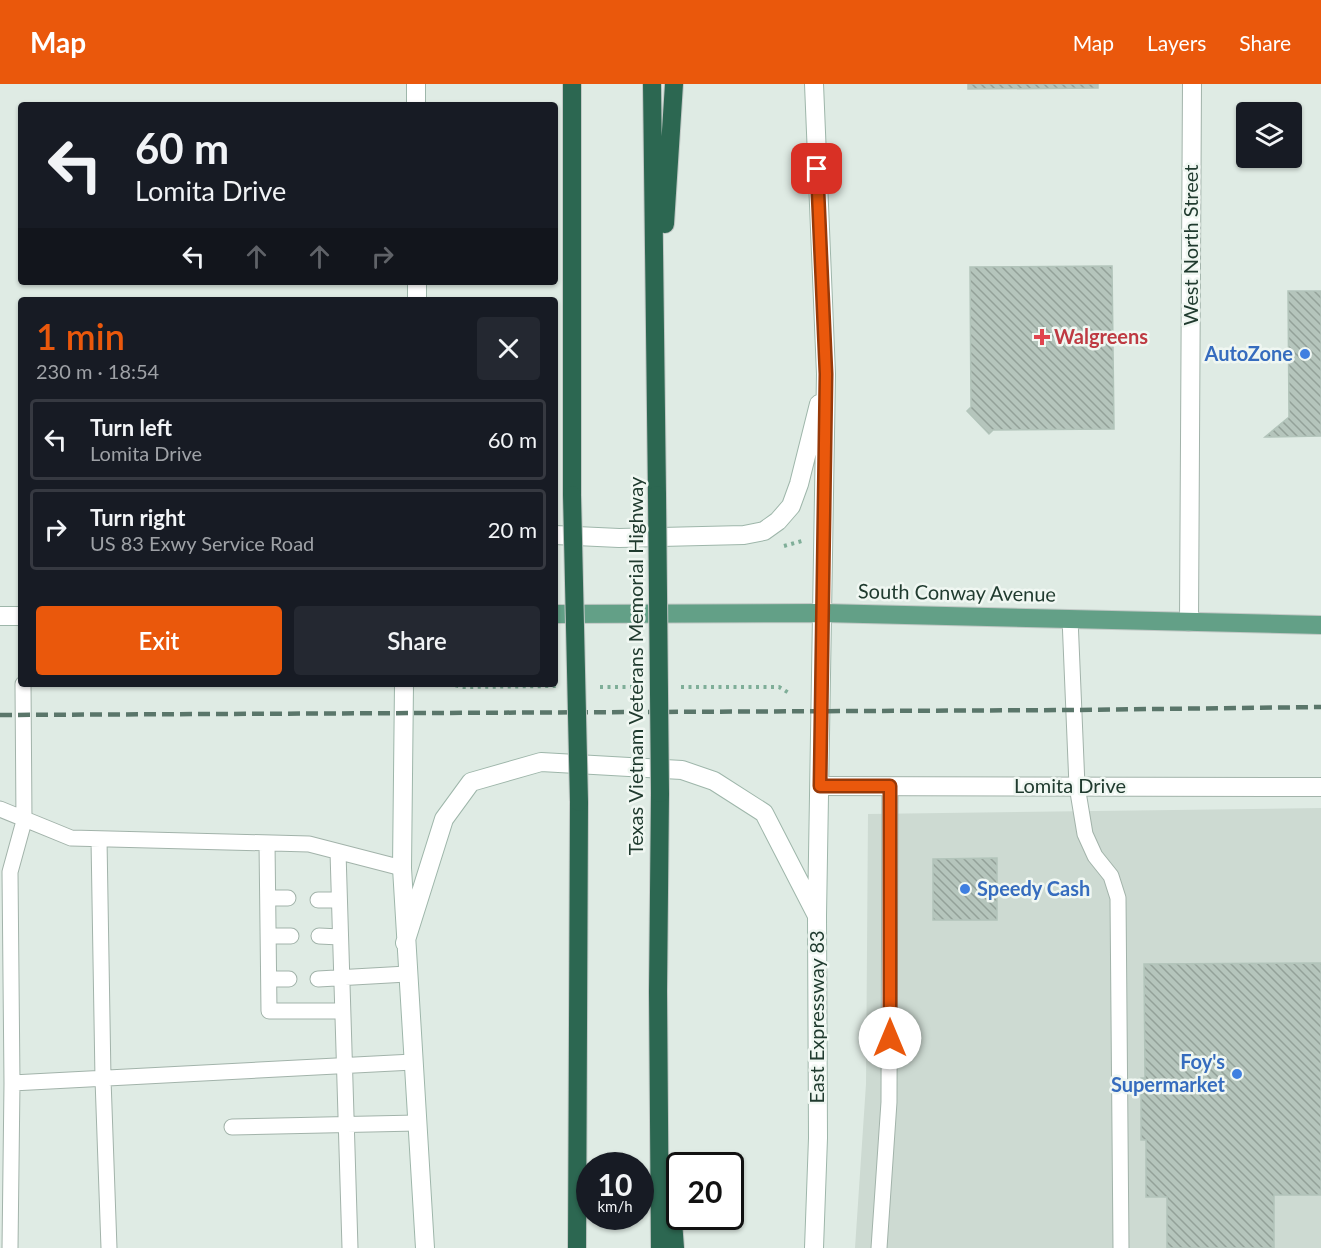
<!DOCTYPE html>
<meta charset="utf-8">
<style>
:root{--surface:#171b24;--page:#242831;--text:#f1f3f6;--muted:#9ea1a6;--line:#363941;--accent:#ea580c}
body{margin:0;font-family:Lato,sans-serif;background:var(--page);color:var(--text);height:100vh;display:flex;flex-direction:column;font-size:22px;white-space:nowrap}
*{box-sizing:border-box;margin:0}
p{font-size:20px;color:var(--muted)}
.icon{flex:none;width:33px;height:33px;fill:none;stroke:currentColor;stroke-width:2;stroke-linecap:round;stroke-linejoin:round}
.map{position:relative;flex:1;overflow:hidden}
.panel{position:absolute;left:18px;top:213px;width:540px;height:390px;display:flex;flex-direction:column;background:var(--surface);border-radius:6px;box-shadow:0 2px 4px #0004}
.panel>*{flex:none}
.hud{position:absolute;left:18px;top:18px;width:540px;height:183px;border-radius:6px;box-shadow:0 2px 4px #0004;background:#171b24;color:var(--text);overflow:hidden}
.fabs{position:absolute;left:1236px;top:18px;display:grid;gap:12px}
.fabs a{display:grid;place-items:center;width:66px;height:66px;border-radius:6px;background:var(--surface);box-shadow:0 2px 4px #0004;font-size:30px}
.speed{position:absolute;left:576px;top:1068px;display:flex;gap:12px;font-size:30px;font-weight:700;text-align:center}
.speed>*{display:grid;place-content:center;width:78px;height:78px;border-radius:50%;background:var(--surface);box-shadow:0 2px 4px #0004;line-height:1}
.speed small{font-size:15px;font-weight:400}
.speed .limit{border:3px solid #111;border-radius:9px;background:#fff;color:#111}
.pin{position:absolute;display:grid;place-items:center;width:51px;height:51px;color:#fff;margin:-26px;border-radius:12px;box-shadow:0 3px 9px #0006}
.me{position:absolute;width:66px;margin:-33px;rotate:0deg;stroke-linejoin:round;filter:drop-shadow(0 0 4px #0008)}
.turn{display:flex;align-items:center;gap:21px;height:126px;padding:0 18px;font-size:27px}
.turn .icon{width:78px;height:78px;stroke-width:2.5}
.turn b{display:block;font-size:42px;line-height:51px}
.lanes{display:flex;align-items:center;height:57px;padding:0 18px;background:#0003;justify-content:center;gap:30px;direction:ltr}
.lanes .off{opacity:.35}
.round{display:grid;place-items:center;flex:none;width:63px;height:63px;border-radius:6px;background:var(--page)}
.head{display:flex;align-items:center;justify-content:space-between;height:102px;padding:0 18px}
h1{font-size:36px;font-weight:600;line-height:45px;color:var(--accent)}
.cta{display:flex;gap:12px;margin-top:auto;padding:12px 18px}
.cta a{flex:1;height:69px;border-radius:6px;background:var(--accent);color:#fff;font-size:24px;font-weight:600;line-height:69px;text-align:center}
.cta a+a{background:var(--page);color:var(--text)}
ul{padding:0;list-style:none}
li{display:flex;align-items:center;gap:18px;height:81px;margin:0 12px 9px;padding:0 6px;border:3px solid var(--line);border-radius:6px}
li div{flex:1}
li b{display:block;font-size:22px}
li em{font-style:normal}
header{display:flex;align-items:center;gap:36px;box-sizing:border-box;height:84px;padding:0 30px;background:var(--accent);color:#fff}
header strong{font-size:28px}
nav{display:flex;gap:33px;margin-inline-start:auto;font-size:21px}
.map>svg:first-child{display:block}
.built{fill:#cddad2}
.building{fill:url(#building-back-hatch);stroke:#b2c4ba;stroke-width:1.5}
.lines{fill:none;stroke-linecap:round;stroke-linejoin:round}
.lane-casing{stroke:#a2b3aa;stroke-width:17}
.street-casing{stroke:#a2b3aa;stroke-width:20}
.secondary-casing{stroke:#9eb6aa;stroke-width:20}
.primary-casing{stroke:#c1c8c5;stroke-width:20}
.highway-casing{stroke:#c1c8c5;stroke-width:20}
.path{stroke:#7fae98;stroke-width:4;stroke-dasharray:3 4.5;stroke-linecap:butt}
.lane{stroke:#fff;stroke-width:15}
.street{stroke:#fff;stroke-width:18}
.secondary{stroke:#fff;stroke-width:18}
.primary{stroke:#63a087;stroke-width:18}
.highway{stroke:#2c6751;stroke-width:18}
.rail{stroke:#5a766a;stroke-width:4.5;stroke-dasharray:12 6;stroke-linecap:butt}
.highway-bridge-casing{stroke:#c1c8c5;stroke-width:20;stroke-linecap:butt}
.highway-bridge{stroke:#2c6751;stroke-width:18}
.route-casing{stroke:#983908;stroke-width:15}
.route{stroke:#ea580c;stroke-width:10}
.health-dot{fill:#e0444e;stroke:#f0f7f2;stroke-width:2}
.shop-dot{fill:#3f7fe0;stroke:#f0f7f2;stroke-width:2}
.labels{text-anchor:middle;stroke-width:5;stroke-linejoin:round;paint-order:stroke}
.street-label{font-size:20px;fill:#203b2f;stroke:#f0f7f2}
.health-label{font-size:20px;font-weight:bold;fill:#be3a42;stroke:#f0f7f2;text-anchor:start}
.shop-label{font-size:20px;font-weight:bold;fill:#366cbe;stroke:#f0f7f2;text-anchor:end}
</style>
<header>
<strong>Map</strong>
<nav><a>Map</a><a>Layers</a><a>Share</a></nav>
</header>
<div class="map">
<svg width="1321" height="1164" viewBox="0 0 1321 1164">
<defs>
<pattern id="building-back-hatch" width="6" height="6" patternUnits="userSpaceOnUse" patternTransform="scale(1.5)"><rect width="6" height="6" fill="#b5c5bc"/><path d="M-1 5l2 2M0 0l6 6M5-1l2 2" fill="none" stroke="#93a199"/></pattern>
</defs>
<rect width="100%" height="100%" fill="#dfebe4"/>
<!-- built -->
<path class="built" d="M1321,724v440h-466l11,-164 2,-270z"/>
<!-- building -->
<path class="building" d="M968,0h130v4l-130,1z
M1112,182l2,163 -121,1 -4,4 -22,-23 4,-4 -1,-140z
M1288,207h33v145l-56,1 24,-20z
M997,774v62h-64v-61z
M1321,879v232h-47v53h-107v-51h-21v-57h-5v-62h4l-1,-114z"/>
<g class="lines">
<!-- lane casing -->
<g class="lane-casing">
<path id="lane" d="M1070,534l7,168 8,48 10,22 16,20 7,22 3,350
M23,600l1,137 -14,51 2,211 401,-21
M0,725l71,29 238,6 93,24
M99,755l4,240 6,169
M267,759l2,168h73
M338,768l12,396
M268,814h20
M318,816h21
M269,852h22
M319,852l21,1
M269,895h20
M318,895l89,-5
M232,1043l185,-4
M10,1164l2,-165
M879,1164l10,-146 1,-316"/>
</g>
<!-- street casing -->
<g class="street-casing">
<path id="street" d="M1189,538l3,-538
M820,702l501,1"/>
</g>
<!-- secondary casing -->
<g class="secondary-casing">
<path id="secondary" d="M416,21v-21
M417,198v18
M555,451l64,3 125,-3 20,-4 14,-10 13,-15 8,-22 20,-80
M0,532h21
M404,600l-2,184 23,380
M405,859l39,-124 27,-37 70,-20 141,8 32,11 50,32 52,101
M814,1164l4,-110 -1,-222 9,-542 -12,-290"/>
</g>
<!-- primary casing -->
<g class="primary-casing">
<path id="primary" d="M555,530l268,-1 498,12"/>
</g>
<!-- highway casing -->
<g class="highway-casing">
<path id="highway" d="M652,0l5,411
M665,140l9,-140
M572,411v-411
M670,1097l5,67
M577,1164l2,-446
M660,1164l-2,-257 2,-198"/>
</g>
<!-- path -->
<path class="path" d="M784,462l18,-5
M448,600l16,3 92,-1
M600,603h37
M681,603h98l10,6"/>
<!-- lane -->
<use href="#lane" class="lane"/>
<!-- street -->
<use href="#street" class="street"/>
<!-- secondary -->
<use href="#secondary" class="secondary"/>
<!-- primary -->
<use href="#primary" class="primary"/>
<!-- highway -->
<use href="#highway" class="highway"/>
<!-- rail -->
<path class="rail" d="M0,631l1073,-5 248,-3"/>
<!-- highway-bridge casing -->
<g class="highway-bridge-casing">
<path id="highway-bridge" d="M572,411l7,307
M657,411l3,298"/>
</g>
<!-- highway-bridge -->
<use href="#highway-bridge" class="highway-bridge"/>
</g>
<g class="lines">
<!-- route casing -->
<g class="route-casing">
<path id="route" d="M817,85l9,205 -6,412h70v252"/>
</g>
<!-- route -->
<use href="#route" class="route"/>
</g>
<!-- markers -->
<path class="health-dot" d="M1039 244h6v6h6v6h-6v6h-6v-6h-6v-6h6z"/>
<g class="shop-dot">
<circle cx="1305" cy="270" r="6"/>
<circle cx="965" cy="805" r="6"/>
<circle cx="1237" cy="990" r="6"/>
</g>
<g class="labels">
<!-- street labels -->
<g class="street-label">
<text transform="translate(1191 161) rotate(-90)" y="7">West North Street</text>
<text transform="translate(957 509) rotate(1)" y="7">South Conway Avenue</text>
<text transform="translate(636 582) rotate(-90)" y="7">Texas Vietnam Veterans Memorial Highway</text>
<text x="1070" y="709">Lomita Drive</text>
<text transform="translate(817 933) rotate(-90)" y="7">East Expressway 83</text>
</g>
<!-- health labels -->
<g class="health-label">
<text x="1054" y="260">Walgreens</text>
</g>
<!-- shop labels -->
<g class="shop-label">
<text x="1293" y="277">AutoZone</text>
<text x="977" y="812" text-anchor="start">Speedy Cash</text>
<text x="1225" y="985">Foy's<tspan x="1225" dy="23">Supermarket</tspan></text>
</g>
</g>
</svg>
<div class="fabs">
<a><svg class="icon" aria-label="layers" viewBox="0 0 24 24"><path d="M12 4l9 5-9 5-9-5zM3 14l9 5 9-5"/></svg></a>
</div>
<div class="speed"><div>10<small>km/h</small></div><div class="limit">20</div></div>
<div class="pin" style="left:817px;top:85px;background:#d93025"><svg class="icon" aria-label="arrive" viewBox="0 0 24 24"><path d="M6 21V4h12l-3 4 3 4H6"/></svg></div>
<svg class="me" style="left:890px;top:954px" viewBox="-20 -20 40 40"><circle r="19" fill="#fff"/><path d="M0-13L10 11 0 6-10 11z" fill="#ea580c"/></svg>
<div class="hud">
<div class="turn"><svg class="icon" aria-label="left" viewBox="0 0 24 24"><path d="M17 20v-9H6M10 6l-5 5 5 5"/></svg><div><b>60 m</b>Lomita Drive</div></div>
<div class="lanes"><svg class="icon" aria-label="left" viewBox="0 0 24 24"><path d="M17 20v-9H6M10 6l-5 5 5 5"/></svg><svg class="icon off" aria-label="ahead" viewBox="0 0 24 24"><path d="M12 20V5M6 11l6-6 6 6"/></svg><svg class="icon off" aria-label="ahead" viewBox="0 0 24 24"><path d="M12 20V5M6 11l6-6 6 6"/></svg><svg class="icon off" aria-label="right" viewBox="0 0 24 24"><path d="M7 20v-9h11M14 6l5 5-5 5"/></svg></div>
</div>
<section class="panel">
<div class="head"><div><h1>1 min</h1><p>230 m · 18:54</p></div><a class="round"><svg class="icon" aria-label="close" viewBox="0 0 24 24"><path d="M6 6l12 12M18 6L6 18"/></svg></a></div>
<ul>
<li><svg class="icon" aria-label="left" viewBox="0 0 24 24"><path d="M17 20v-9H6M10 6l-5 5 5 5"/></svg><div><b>Turn left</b><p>Lomita Drive</p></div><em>60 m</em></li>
<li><svg class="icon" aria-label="right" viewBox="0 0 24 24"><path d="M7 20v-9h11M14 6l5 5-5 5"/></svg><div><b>Turn right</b><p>US 83 Exwy Service Road</p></div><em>20 m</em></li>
</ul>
<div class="cta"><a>Exit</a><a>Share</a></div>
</section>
</div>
